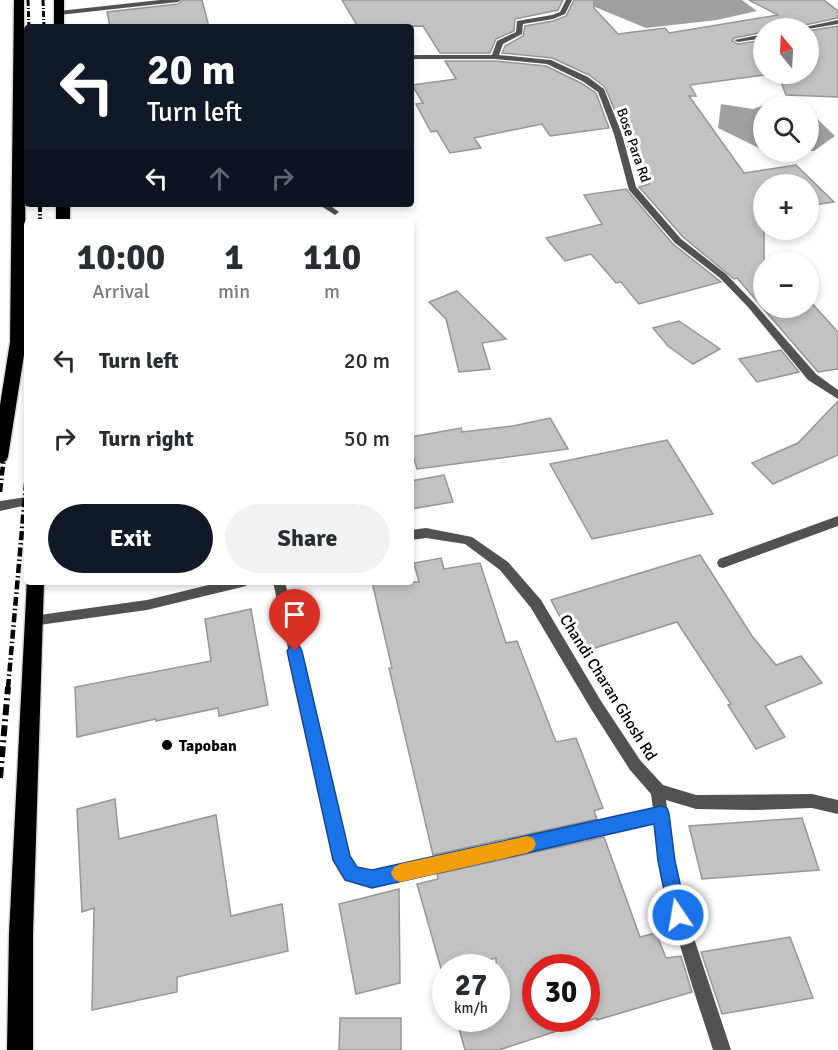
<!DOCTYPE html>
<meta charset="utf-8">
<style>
:root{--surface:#fff;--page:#f2f2f3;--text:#2b2b33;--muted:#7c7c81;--accent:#111827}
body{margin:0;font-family:Signika,sans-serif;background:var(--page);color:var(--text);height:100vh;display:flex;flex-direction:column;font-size:22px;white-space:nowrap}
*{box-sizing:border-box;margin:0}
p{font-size:20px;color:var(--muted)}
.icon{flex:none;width:33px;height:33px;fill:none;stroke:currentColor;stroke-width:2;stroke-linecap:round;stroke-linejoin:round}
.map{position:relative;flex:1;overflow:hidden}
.details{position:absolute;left:24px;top:219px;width:390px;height:366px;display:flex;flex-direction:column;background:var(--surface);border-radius:6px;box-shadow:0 3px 9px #0003}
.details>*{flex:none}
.hud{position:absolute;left:24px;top:24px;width:390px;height:183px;border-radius:6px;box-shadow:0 3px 9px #0003;background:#111827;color:#fff;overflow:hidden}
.needle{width:39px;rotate:342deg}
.controls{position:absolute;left:753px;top:18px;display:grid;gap:12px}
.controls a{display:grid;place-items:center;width:66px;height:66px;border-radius:50%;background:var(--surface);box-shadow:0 3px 9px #0003;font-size:30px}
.speed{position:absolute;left:432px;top:954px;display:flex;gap:12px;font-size:30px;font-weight:700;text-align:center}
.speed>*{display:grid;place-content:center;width:78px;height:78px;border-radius:50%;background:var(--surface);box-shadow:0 3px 9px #0003;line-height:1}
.speed small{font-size:15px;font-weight:400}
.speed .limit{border:9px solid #d22;background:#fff;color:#111}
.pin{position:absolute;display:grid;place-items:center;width:51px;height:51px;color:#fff;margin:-62px -26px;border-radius:50% 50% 50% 0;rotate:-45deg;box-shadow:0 0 6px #0007}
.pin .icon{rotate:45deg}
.me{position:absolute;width:66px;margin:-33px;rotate:348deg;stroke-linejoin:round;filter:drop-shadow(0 0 4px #0008)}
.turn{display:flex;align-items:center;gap:21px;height:126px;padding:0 24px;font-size:27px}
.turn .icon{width:78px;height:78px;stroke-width:2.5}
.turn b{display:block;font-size:42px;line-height:51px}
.lanes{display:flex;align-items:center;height:57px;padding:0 24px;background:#0003;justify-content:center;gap:30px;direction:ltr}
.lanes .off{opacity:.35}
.eta{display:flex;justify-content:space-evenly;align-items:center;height:102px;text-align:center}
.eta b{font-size:36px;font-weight:800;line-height:42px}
.primary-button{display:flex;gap:12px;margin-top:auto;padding:12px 24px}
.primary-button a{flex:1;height:69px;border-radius:36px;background:var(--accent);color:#fff;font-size:24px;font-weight:800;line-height:69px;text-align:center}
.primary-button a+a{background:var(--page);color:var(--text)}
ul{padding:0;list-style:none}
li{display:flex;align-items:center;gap:18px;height:78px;padding:0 24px}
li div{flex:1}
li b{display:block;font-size:22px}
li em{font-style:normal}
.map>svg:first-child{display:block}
.water{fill:#a0a0a0}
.building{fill:#c2c2c2;stroke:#969696;stroke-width:1.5;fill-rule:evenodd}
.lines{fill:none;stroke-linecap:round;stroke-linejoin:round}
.highway-casing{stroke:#dbdbdb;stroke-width:3}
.street{fill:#525252;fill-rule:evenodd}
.highway{fill:#000;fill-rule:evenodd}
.rail-far3{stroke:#000;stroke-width:3;stroke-dasharray:6 2 1 2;stroke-linecap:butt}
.rail-far2{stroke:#000;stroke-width:4;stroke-dasharray:8 2 1.5 2;stroke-linecap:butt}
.rail-far1{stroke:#000;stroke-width:4.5;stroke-dasharray:9 3 1.5 3;stroke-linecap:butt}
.rail{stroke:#000;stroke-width:6;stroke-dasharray:11 4 2 4;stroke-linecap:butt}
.route{fill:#1a73e8;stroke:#114b97;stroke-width:1.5}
.slow{fill:#f59e0b}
.poi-dot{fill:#000;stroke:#fff;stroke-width:2}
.labels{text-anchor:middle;stroke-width:6;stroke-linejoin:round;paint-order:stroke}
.far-street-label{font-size:14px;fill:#000;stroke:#fff}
.street-label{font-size:16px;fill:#000;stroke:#fff}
.poi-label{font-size:16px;font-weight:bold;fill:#000;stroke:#fff;text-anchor:start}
</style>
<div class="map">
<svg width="838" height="1050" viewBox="0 0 838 1050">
<rect width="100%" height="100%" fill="#fff"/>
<!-- water -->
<path class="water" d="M593,0h149l15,11 -40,9 -71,8 -51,-21z
M793,97l10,9h-39l-1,44 -45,-22 3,-24 32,5 22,-8z
M809,111l26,25 -21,15h-5z"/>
<!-- building -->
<path class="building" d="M183,0h19l7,27h-99l-3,-15 71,-8z
M342,0h221l-5,10 -43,9 -1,12 -18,8 -6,14h-50l-17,-27 -65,1z
M574,0h20v8l24,26 47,-6 4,5 109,-18 -29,-15h75l14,11v7l-38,8 -2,2h-34v4l-30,6 -2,3 6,3 26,-4v34h7l-81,11 6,11h-7l55,77 52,-8 38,37 -26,4v-22h-44v124h44v-9l30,33v37l-20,3 -81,-94 -3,1 -51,-42 -44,-50 10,-3 -19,-28 -6,-23 -19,-46 -16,-12 -37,-17 -50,-5 3,-7 18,-10 2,-10 28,-5 13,-5z
M838,26v71l-52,-2 -8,-21h30v-43z
M445,61h50l51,5 35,17 15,10 13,35 -59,8 -8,-12 -68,14 7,10 -31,5 -13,-22 -6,1 -15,-28 7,-1 -11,-18 44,-6z
M626,189l47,55 48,38 -82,22 -18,-22 -5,1 -25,-29 -26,7 -19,-23 56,-14 -18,-29z
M457,291l49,48 -24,4 8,26 -31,3 -13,-53 -17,-17z
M679,321l41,28 -27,15 -25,-18 -15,-18z
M781,350l18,22 -42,10 -18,-23z
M838,401v54l-65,29 -21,-21 46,-20z
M550,418l18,31 -151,20 -6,-21v-11l50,-9 1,4 51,-6z
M667,440l46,74 -121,25 -42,-75z
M444,475l9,27 -42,7v-28z
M700,555l52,81 24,29 25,-9 21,27 -57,23 20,31 -29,12 -28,-44 3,-1 -54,-82 -98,31 -28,-53z
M441,558l3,11 36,-6 26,80 11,-2 39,101 20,-4 27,70 -9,3 3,8 -164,36 -44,-187h3l-20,-86h47l-5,-19z
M251,609l17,96 -49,11 -1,-8 -62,13v-2l-79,18 -2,-50 136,-26 -6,-42z
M115,799l4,40 97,-24 15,101 51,-12 6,47 -111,26v15l-85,18 2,-102 -12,4 -5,-103z
M802,818l17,52 -117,9 -13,-53z
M604,837l36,100 16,-4 10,25 15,-2 11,36 -95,28v-2l-98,32h-34l-9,-32h40v-60l-37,10h-13v3l-4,1 -25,-88 21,-5 -1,-5zM536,968h50v50h-50z
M399,889l1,94 -44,11 -17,-90z
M790,937l23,61 -91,16 -21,-62z
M340,1018h61v32h-62z"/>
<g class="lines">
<!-- highway casing -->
<g class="highway-casing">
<path id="highway" d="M14,0h10l2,342 -18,115 -2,4 -6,2v-58l10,-63z
M54,0h10v27h-10z
M56,204h14v18h-14z
M27,579v3h17l-11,352v116h-26l2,-116z"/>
</g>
<!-- street -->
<path class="street" d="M160,0h21l-3,2 -119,13 -3,-2 3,-2z
M566,0h6l-7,14 -12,5 -30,5 -1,10 -19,10 -4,11 52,5 37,17 16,12 18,45 14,53 45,52 45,35 28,29 62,71 22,16v9l-30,-19 -60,-73 -28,-29 -45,-35 -46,-53 -15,-56 -16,-42 -16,-11 -35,-17 -52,-5h-84v-4h81l5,-14 19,-9 1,-11 35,-6 8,-3z
M838,20v4l-30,5 -8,-1z
M764,34v4l-26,4 -4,-2z
M318,204h10l11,8 -4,3z
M27,497v8l-27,6v-10z
M838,516v10l-115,42 -4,-1 -2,-4 2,-4z
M426,528l46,9 36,25 33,38 60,101 39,59 23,25 33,10 116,-1 26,6v14l-26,-6 -59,2 -57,-1 -30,-9 8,61 12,53 45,136h-18c-24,-75 -50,-149 -59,-227l-282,64 -26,-8 -9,-14 -64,-283h12l64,275 7,10 16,4 281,-62 -2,-15 -21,-24 -39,-61 -60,-101 -31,-38 -35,-26 -39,-6 -15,2v-10z
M221,582h27l-2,4 -4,1 -95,23 -115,16 -5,-1 -1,-4 1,-4 5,-1 115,-16z"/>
<!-- highway -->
<use href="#highway" class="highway"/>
<!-- rail-far3 -->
<path class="rail-far3" d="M28,0l1,27
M43,0l1,27
M21,178l2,-93 4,-29"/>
<!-- rail-far2 -->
<path class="rail-far2" d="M40,204v18
M10,403l8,-73 3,-154"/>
<!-- rail-far1 -->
<path class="rail-far1" d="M0,492l10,-91
M8,688l19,-215"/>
<!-- rail -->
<path class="rail" d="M0,778l8,-91"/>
</g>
<!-- route -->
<path class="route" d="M295,645l5,2 2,4 48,205 7,11 15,3 289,-64 6,2 2,6 6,47 12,54 -3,6 -6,3 -6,-3 -3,-6 -11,-54 -4,-37 -282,64 -27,-8 -12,-20 -46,-209 3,-4z"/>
<!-- slow -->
<path class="slow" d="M527,836l6,2 3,6 -3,6 -6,3 -127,29 -6,-3 -3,-6 3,-6 6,-3z"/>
<!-- markers -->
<circle class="poi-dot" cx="167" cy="745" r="6"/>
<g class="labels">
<!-- far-street labels -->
<g class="far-street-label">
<text transform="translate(634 145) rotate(71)" y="5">Bose Para Rd</text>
</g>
<!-- street labels -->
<g class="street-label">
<text transform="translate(609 687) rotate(58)" y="6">Chandi Charan Ghosh Rd</text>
</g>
<!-- poi labels -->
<g class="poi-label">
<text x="179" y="751">Tapoban</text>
</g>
</g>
</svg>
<div class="controls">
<a><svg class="needle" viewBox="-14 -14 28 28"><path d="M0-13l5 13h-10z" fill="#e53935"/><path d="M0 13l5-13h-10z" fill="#7c7c81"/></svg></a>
<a><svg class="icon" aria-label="search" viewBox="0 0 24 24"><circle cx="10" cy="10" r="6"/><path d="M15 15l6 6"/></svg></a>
<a>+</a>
<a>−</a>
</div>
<div class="speed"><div>27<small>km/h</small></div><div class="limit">30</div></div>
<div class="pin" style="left:295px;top:651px;background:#d93025"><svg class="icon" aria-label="arrive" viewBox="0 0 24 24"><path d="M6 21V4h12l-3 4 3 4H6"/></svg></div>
<svg class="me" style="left:678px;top:915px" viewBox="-20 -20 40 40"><circle r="17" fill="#1a73e8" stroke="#fff" stroke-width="3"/><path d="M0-11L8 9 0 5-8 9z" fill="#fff"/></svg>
<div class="hud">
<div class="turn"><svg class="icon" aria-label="left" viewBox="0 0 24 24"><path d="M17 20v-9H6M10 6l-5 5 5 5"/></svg><div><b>20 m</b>Turn left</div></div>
<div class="lanes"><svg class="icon" aria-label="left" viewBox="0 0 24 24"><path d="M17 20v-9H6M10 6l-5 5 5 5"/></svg><svg class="icon off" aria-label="ahead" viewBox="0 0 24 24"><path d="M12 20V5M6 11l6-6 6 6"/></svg><svg class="icon off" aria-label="right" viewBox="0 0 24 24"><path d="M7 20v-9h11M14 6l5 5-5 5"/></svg></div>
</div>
<section class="details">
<div class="eta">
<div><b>10:00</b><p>Arrival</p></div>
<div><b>1</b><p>min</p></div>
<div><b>110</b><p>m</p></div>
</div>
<ul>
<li><svg class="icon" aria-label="left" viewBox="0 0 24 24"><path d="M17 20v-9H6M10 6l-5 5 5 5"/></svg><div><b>Turn left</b></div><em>20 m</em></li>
<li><svg class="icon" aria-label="right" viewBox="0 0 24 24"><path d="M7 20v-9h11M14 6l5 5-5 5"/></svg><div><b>Turn right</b></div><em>50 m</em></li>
</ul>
<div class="primary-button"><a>Exit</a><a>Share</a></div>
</section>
</div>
